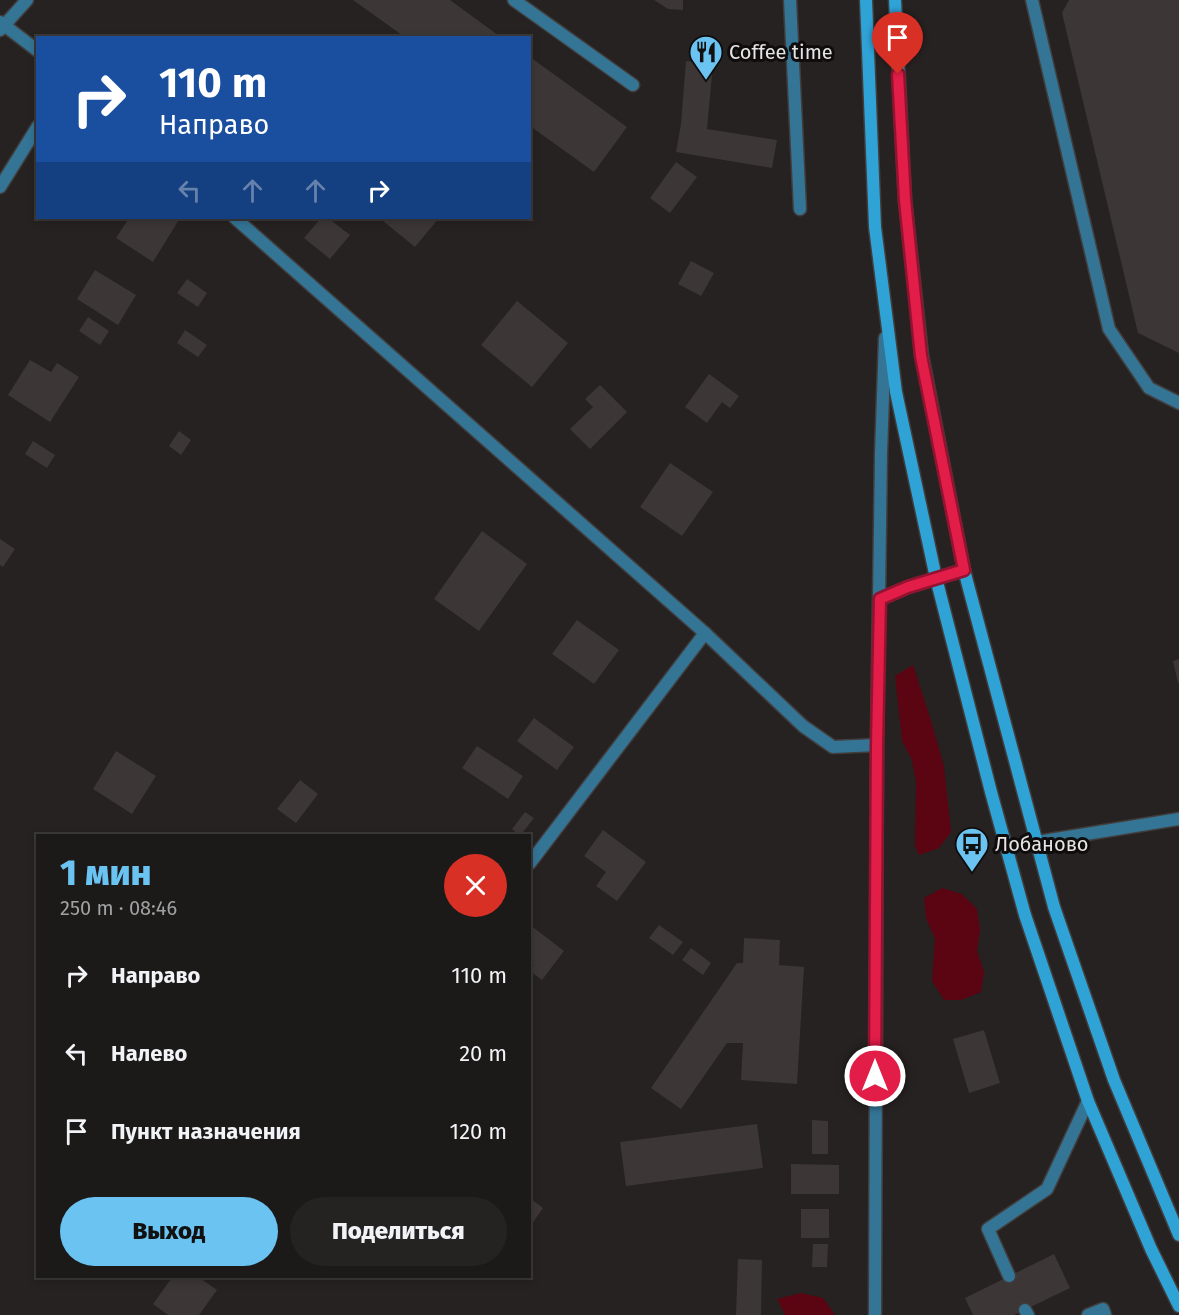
<!DOCTYPE html>
<html lang="ru">
<meta charset="utf-8">
<style>
:root{--surface:#1c1a19;--page:#252322;--text:#f1f3f6;--muted:#a0a1a2;--line:#3a3838;--accent:#6bc3f2}
body{margin:0;font-family:"Fira Sans",sans-serif;background:var(--page);color:var(--text);height:100vh;display:flex;flex-direction:column;font-size:22px;white-space:nowrap}
*{box-sizing:border-box;margin:0}
p{font-size:20px;color:var(--muted)}
.icon{flex:none;width:33px;height:33px;fill:none;stroke:currentColor;stroke-width:2;stroke-linecap:round;stroke-linejoin:round}
.map{position:relative;flex:1;overflow:hidden}
.sheet{position:absolute;left:36px;top:834px;width:495px;height:444px;display:flex;flex-direction:column;background:var(--surface);border-radius:0px;box-shadow:0 3px 9px #0003,0 0 0 2px var(--line)}
.sheet>*{flex:none}
.guide{position:absolute;left:36px;top:36px;width:495px;height:183px;border-radius:0px;box-shadow:0 3px 9px #0003,0 0 0 2px var(--line);background:#1a4fa0;color:#fff;overflow:hidden}
.pin{position:absolute;display:grid;place-items:center;width:51px;height:51px;color:#fff;margin:-62px -26px;border-radius:50% 50% 50% 0;rotate:-45deg;box-shadow:0 0 6px #0007}
.pin .icon{rotate:45deg}
.me{position:absolute;width:66px;margin:-33px;rotate:0deg;stroke-linejoin:round;filter:drop-shadow(0 0 4px #0008)}
.turn{display:flex;align-items:center;gap:21px;height:126px;padding:0 24px;font-size:27px}
.turn .icon{width:78px;height:78px;stroke-width:2.5}
.turn b{display:block;font-size:42px;line-height:51px}
.lanes{display:flex;align-items:center;height:57px;padding:0 24px;background:#0003;justify-content:center;gap:30px;direction:ltr}
.lanes .off{opacity:.35}
.round{display:grid;place-items:center;flex:none;width:63px;height:63px;border-radius:32px;background:var(--page)}
.head{display:flex;align-items:center;justify-content:space-between;height:102px;padding:0 24px}
h1{font-size:36px;font-weight:800;line-height:45px;color:var(--accent)}
.cta{display:flex;gap:12px;margin-top:auto;padding:12px 24px}
.cta a{flex:1;height:69px;border-radius:36px;background:var(--accent);color:#111;font-size:24px;font-weight:800;line-height:69px;text-align:center}
.cta a+a{background:var(--page);color:var(--text)}
ul{padding:0;list-style:none}
li{display:flex;align-items:center;gap:18px;height:78px;padding:0 24px}
li div{flex:1}
li b{display:block;font-size:22px}
li em{font-style:normal}
.map>svg:first-child{display:block}
.green{fill:#5b0412}
.building{fill:#3c3636}
.lines{fill:none;stroke-linecap:round;stroke-linejoin:round}
.service-casing{stroke:#413d3c;stroke-width:15}
.minor-casing{stroke:#413d3c;stroke-width:15}
.tertiary-casing{stroke:#413d3c;stroke-width:15}
.secondary-casing{stroke:#413d3c;stroke-width:15}
.service{stroke:#347495;stroke-width:12}
.minor{stroke:#347495;stroke-width:12}
.tertiary{stroke:#347495;stroke-width:12}
.secondary{stroke:#2fa2d6;stroke-width:12}
.route-casing{stroke:#92132f;stroke-width:15}
.route{stroke:#e11d48;stroke-width:10}
.labels{text-anchor:middle;stroke-width:6;stroke-linejoin:round;paint-order:stroke}
.poi-label{font-size:20px;fill:#e7e4e4;stroke:#0e0c0c;text-anchor:start}
</style>
<div class="map">
<svg width="1179" height="1315" viewBox="0 0 1179 1315">
<rect width="100%" height="100%" fill="#262221"/>
<!-- green -->
<path class="green" d="M913,665l20,62 11,40 7,65 -12,16 -20,7 -4,-9 1,-64 -4,-22 -10,-19 -7,-65z
M942,888l20,6 15,15 3,21 -3,21 7,21 -3,20 -20,8h-17l-12,-19 3,-42 -9,-21 -2,-20z
M801,1293l22,5 12,17h-50l-8,-16z"/>
<!-- building -->
<path class="building" d="M353,0h97l52,38h-96z
M654,0h29v10l-15,-1z
M1069,0h110v353l-41,-20 -76,-320z
M530,57l97,70 -33,45 -64,-46z
M686,61l27,3 -6,65 70,11 -5,28 -96,-16 5,-28z
M676,162l21,15 -27,36 -20,-15z
M129,218h51l-27,44 -37,-24z
M321,218h7l22,17 -20,24 -26,-21z
M386,218h53l-24,29 -32,-26z
M691,261l23,12 -13,23 -23,-12z
M95,270l41,25 -18,30 -41,-26z
M187,279l20,14 -9,14 -21,-14z
M517,301l51,42 -36,44 -51,-42z
M88,317l21,14 -9,14 -21,-14z
M185,330l22,15 -9,12 -21,-14z
M30,360l21,12 6,-9 22,14 -29,45 -42,-27z
M709,374l30,22 -9,12 -8,-6 -15,21 -22,-16z
M600,385l27,27 -37,37 -20,-20 23,-22 -8,-8z
M179,431l12,9 -10,15 -12,-9z
M33,441l22,14 -8,13 -22,-14z
M670,463l43,29 -31,44 -42,-29z
M482,531l45,33 -48,67 -45,-32z
M0,539l15,10 -12,18 -3,-2z
M577,620l42,30 -25,34 -42,-30z
M1179,659v23l-1,1 -5,-22z
M534,718l40,29 -17,23 -40,-29z
M477,746l46,30 -15,23 -46,-31z
M116,751l40,25 -24,38 -39,-25z
M300,780l18,14 -22,29 -19,-14z
M525,812l9,6 -14,18 -8,-7z
M603,830l43,32 -29,39 -21,-15 10,-14 -22,-16z
M530,925l34,26 -22,29 -12,-9 4,-6 -4,-3z
M659,925l24,17 -10,13 -24,-17z
M744,938l36,2 -1,25 25,2 -7,117 -56,-4 2,-37h-16l-46,66 -30,-21 86,-125h6z
M691,948l20,15 -8,12 -21,-15z
M984,1030l16,53 -31,10 -16,-54z
M812,1120l16,1v33h-16z
M757,1124l6,44 -137,18 -6,-44z
M791,1164l48,1v29h-48z
M530,1198l13,10 -13,19z
M801,1209h28v29h-28z
M813,1244h15l-1,23h-15z
M1054,1254l16,34 -56,27h-41l-8,-17z
M738,1259l24,1 -1,55h-25z
M173,1276h24l20,14 -18,25h-31l-15,-11z"/>
<g class="lines">
<!-- service casing -->
<g class="service-casing">
<path id="service" d="M514,0l119,85
M790,0l10,209
M1032,0l77,329 40,59 30,15
M0,187l38,-61
M1037,842l142,-23
M530,863l175,-230
M1009,1276l-21,-47 59,-40 41,-88
M1025,1310l3,5
M1088,1315l15,-6 2,6"/>
</g>
<!-- minor casing -->
<g class="minor-casing">
<path id="minor" d="M0,22l38,29
M0,30l27,-30
M235,218l470,415 98,93 30,21 44,-2"/>
</g>
<!-- tertiary casing -->
<g class="tertiary-casing">
<path id="tertiary" d="M880,599l28,-12 56,-17
M875,1315l2,-570 4,-291 4,-116"/>
</g>
<!-- secondary casing -->
<g class="secondary-casing">
<path id="secondary" d="M866,0l9,227 21,165 40,186 55,214 34,123 63,186 63,148 28,57
M895,0l10,200 17,155 42,215 90,337 60,173 65,155"/>
</g>
<!-- service -->
<use href="#service" class="service"/>
<!-- minor -->
<use href="#minor" class="minor"/>
<!-- tertiary -->
<use href="#tertiary" class="tertiary"/>
<!-- secondary -->
<use href="#secondary" class="secondary"/>
</g>
<g class="lines">
<!-- route casing -->
<g class="route-casing">
<path id="route" d="M875,1076l2,-331 3,-146 28,-12 56,-17 -43,-214 -16,-156 -7,-126"/>
</g>
<!-- route -->
<use href="#route" class="route"/>
</g>
<!-- icons -->
<defs>
<g id="restaurant-pin" transform="scale(1.725)"><path d="M0 17L-7.5 6A9.5 9.5 0 1 1 7.5 6Z" fill="#6bc3f2" stroke="#0e0c0c"/><path d="M-5-6h1v4h1v-4h1v4h1v-4h1v5L-1.5 .5V6h-2V.5L-5-1ZM5-6V6H3V1.5H1.5Q1.5-4 5-6Z" fill="#111"/></g>
<g id="bus-pin" transform="scale(1.725)"><path d="M0 17L-7.5 6A9.5 9.5 0 1 1 7.5 6Z" fill="#6bc3f2" stroke="#0e0c0c"/><path d="M-5-6H5V4H4V6H2V4H-2V6H-4V4H-5ZM-3.5-4V0h7V-4ZM-3.5 1.2v1.5H-2V1.2ZM2 1.2v1.5H3.5V1.2Z" fill="#111"/></g>
</defs>
<g fill-rule="evenodd">
<use href="#restaurant-pin" x="706" y="52"/>
<use href="#bus-pin" x="972" y="844"/>
</g>
<g class="labels">
<!-- poi labels -->
<g class="poi-label">
<text x="729" y="59">Coffee time</text>
<text x="995" y="851">Лобаново</text>
</g>
</g>
</svg>
<div class="pin" style="left:898px;top:74px;background:#d93025"><svg class="icon" aria-label="arrive" viewBox="0 0 24 24"><path d="M6 21V4h12l-3 4 3 4H6"/></svg></div>
<svg class="me" style="left:875px;top:1076px" viewBox="-20 -20 40 40"><circle r="17" fill="#e11d48" stroke="#fff" stroke-width="3"/><path d="M0-11L8 9 0 5-8 9z" fill="#fff"/></svg>
<div class="guide">
<div class="turn"><svg class="icon" aria-label="right" viewBox="0 0 24 24"><path d="M7 20v-9h11M14 6l5 5-5 5"/></svg><div><b>110 m</b>Направо</div></div>
<div class="lanes"><svg class="icon off" aria-label="left" viewBox="0 0 24 24"><path d="M17 20v-9H6M10 6l-5 5 5 5"/></svg><svg class="icon off" aria-label="ahead" viewBox="0 0 24 24"><path d="M12 20V5M6 11l6-6 6 6"/></svg><svg class="icon off" aria-label="ahead" viewBox="0 0 24 24"><path d="M12 20V5M6 11l6-6 6 6"/></svg><svg class="icon" aria-label="right" viewBox="0 0 24 24"><path d="M7 20v-9h11M14 6l5 5-5 5"/></svg></div>
</div>
<section class="sheet">
<div class="head"><div><h1>1 мин</h1><p>250 m · 08:46</p></div><a class="round" style="background:#d93025;color:#fff"><svg class="icon" aria-label="close" viewBox="0 0 24 24"><path d="M6 6l12 12M18 6L6 18"/></svg></a></div>
<ul>
<li><svg class="icon" aria-label="right" viewBox="0 0 24 24"><path d="M7 20v-9h11M14 6l5 5-5 5"/></svg><div><b>Направо</b></div><em>110 m</em></li>
<li><svg class="icon" aria-label="left" viewBox="0 0 24 24"><path d="M17 20v-9H6M10 6l-5 5 5 5"/></svg><div><b>Налево</b></div><em>20 m</em></li>
<li><svg class="icon" aria-label="arrive" viewBox="0 0 24 24"><path d="M6 21V4h12l-3 4 3 4H6"/></svg><div><b>Пункт назначения</b></div><em>120 m</em></li>
</ul>
<div class="cta"><a>Выход</a><a>Поделиться</a></div>
</section>
</div>
